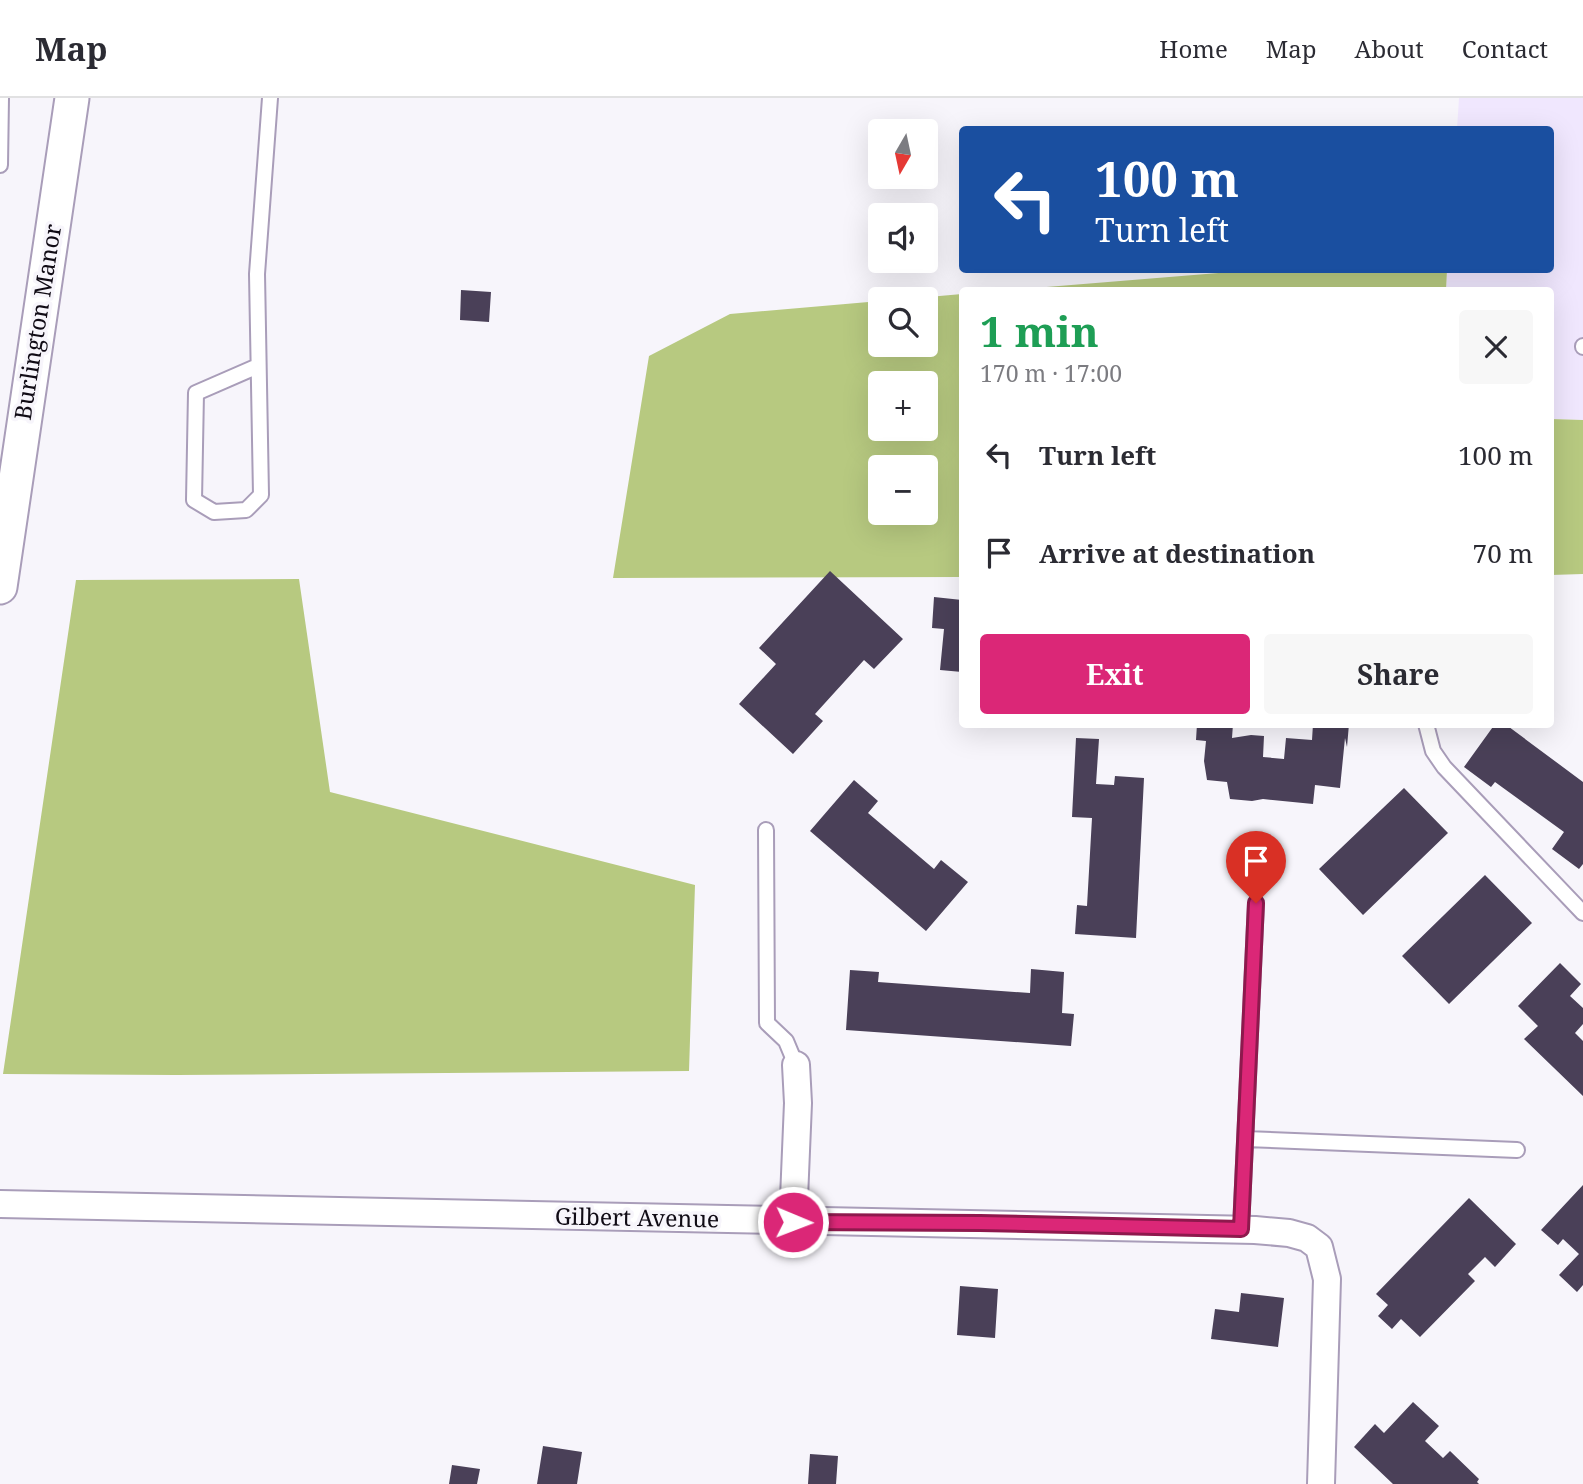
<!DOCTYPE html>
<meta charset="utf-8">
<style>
:root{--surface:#fff;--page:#f7f7f7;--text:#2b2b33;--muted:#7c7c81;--line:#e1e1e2;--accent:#db2777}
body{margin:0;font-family:"Noto Serif",serif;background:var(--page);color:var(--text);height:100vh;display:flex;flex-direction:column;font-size:26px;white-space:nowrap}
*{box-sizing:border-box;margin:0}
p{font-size:23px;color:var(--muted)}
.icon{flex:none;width:38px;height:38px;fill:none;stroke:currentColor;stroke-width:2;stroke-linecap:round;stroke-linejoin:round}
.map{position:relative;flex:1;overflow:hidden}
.sheet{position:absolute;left:959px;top:189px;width:595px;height:441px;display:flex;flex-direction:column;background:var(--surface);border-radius:7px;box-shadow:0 7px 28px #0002}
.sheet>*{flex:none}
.hud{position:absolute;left:959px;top:28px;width:595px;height:147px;border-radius:7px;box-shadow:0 7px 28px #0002;background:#1a4fa0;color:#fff;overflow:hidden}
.needle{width:46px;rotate:189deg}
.controls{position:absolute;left:868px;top:21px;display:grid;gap:14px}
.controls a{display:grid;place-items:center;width:70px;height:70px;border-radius:7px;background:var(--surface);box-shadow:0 7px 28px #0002;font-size:35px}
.pin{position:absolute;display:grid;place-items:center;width:60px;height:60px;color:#fff;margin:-72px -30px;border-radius:50% 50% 50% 0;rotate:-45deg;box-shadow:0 0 7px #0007}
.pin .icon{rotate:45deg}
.me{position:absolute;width:77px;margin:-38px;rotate:91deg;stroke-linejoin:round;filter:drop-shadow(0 0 5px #0008)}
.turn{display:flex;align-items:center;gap:24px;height:147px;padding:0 21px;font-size:32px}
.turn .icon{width:91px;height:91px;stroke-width:2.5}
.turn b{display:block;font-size:49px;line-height:60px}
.round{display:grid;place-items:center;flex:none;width:74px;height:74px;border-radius:7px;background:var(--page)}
.overview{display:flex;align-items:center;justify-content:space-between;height:119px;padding:0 21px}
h1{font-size:42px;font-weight:700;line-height:52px;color:#1e9e55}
.button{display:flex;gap:14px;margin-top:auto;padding:14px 21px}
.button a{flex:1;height:80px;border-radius:7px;background:var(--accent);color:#fff;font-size:28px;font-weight:700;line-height:80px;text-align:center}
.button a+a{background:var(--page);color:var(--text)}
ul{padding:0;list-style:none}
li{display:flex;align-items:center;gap:21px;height:98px;padding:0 21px}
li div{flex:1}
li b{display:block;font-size:26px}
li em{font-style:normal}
header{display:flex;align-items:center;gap:42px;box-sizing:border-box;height:98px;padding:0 35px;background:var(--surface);border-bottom:2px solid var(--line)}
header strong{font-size:33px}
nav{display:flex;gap:38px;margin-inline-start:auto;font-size:24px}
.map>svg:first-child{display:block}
.built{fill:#f0e7fe}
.forest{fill:#b7c980;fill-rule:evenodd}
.building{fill:#4a4058}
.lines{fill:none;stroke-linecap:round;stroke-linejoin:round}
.service-casing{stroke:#a99db9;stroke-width:18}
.minor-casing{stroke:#a99db9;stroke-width:30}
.tertiary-casing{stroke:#a99db9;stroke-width:37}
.service{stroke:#fff;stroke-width:14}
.minor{stroke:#fff;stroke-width:26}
.tertiary{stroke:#fff;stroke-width:33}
.route-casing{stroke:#8e194d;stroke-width:18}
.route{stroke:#db2777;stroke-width:12}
.labels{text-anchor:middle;stroke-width:7;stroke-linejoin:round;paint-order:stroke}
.street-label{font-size:23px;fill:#100b15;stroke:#f7f5fb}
</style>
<header>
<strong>Map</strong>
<nav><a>Home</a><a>Map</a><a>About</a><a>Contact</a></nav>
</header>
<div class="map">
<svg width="1583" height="1386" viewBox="0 0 1583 1386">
<rect width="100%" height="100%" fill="#f7f5fb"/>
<!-- built -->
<path class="built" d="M1459,0h124v322l-32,-1 -1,-129h-104l1,-20h103v-140l-93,-1z"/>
<!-- forest -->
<path class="forest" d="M1255,172h192l-1,20h-437z
M962,196v283l-349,1 36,-222 81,-42 150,-13v44h46v-46h-20zM880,285h46v46h-46zM880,369h46v46h-46z
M1551,321l32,1v154l-32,1z
M299,481l31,213 365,93 -6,186 -513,4 -173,-1 73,-494z"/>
<!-- building -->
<path class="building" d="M461,192l30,2 -2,30 -29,-2z
M830,473l73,68 -29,30 -10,-9 -49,54 8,7 -30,33 -54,-50 37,-40 -17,-16z
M934,499l28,3v72l-22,-2 4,-41 -12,-1z
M1197,626h36l-1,14 19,-3 13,1 -1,21 21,2 2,-21 26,2 1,-16h36l-2,23 -2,-9 -5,50 -25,-3 -2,19 -50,-5 -11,2 -22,-2 -3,-17 -20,-2 -3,-19 2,-20 -10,-1z
M1495,626h10l78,58v82l-4,5 -27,-20 12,-17 -69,-50 -4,5 -27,-20z
M1076,640l23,1 -3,45 18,1 1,-9 29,2 -8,160 -61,-4 2,-29 10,1 5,-88 -20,-1z
M854,682l24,21 -10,12 66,56 7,-9 27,22 -42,49 -116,-100z
M1404,690l44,45 -85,82 -44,-46z
M1485,777l47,48 -83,81 -47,-48z
M1560,865l21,21 -11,12 13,12v16l-8,9 8,8v55l-59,-57 14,-13 -20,-20z
M1031,871l33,3 -2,41 12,1 -3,32 -225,-16 4,-60 29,2 -1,10 152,11z
M1583,1087v100l-6,7 -18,-17 20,-21 -16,-15 -5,6 -17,-15z
M1469,1100l47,46 -21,23 -10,-10 -17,17 7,7 -55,56 -19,-18 -9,10 -14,-13 10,-11 -12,-11z
M960,1188l38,3 -3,49 -38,-3z
M1241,1195l43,5 -6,49 -67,-8 4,-30 24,3z
M1413,1304l26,24 -14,15 18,17 7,-7 29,28 -2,3 2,2h-86l-39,-37 21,-23 9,9z
M543,1348l39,6 -5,32h-40z
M810,1356l28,2 -2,28h-28z
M452,1367l28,4 -3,15h-28z"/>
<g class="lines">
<!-- service casing -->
<g class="service-casing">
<path id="service" d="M0,67l1,-67
M1583,249v-1
M258,268l-62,27 -2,107 20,12 32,-2 15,-15 -4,-221 13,-176
M1426,626l7,27 11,16 139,146
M766,732l1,193 19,18 10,24
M1246,1041l271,11
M1241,1131l15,-326"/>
</g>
<!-- minor casing -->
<g class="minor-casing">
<path id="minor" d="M0,1106l1255,26 34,3 18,5 12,9 8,32 -6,205
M793,1124l5,-119 -2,-38"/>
</g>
<!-- tertiary casing -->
<g class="tertiary-casing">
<path id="tertiary" d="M0,489l72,-489"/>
</g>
<!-- service -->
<use href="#service" class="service"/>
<!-- minor -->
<use href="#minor" class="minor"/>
<!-- tertiary -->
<use href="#tertiary" class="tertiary"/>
</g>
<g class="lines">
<!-- route casing -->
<g class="route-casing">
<path id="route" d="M793,1124l187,1 261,6 15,-326"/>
</g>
<!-- route -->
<use href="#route" class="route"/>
</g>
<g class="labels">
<!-- street labels -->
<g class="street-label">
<text transform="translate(38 224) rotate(-81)" y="8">Burlington Manor</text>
<text transform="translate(637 1120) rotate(1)" y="8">Gilbert Avenue</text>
</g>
</g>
</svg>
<div class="controls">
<a><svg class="needle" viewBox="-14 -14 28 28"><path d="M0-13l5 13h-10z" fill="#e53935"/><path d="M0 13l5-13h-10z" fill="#7c7c81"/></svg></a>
<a><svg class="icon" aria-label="sound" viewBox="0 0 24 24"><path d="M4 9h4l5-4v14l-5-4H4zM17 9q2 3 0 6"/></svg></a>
<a><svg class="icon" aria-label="search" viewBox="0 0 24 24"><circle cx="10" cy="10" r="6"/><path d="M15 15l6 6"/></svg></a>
<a>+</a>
<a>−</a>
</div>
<div class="pin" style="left:1256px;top:805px;background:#d93025"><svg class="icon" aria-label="arrive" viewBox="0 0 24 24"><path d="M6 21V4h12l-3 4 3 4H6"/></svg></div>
<svg class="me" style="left:793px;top:1124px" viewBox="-20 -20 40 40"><circle r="17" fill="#db2777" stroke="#fff" stroke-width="3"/><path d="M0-11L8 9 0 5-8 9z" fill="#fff"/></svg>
<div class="hud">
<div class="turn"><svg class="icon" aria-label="left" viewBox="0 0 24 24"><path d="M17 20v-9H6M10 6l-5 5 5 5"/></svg><div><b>100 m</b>Turn left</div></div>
</div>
<section class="sheet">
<div class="overview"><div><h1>1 min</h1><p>170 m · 17:00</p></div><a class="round"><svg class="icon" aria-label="close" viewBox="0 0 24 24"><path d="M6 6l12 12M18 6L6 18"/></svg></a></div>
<ul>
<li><svg class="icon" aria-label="left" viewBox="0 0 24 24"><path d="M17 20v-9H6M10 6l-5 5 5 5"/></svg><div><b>Turn left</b></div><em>100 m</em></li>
<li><svg class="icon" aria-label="arrive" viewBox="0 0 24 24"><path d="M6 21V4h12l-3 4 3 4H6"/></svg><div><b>Arrive at destination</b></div><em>70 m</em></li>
</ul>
<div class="button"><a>Exit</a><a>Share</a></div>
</section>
</div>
